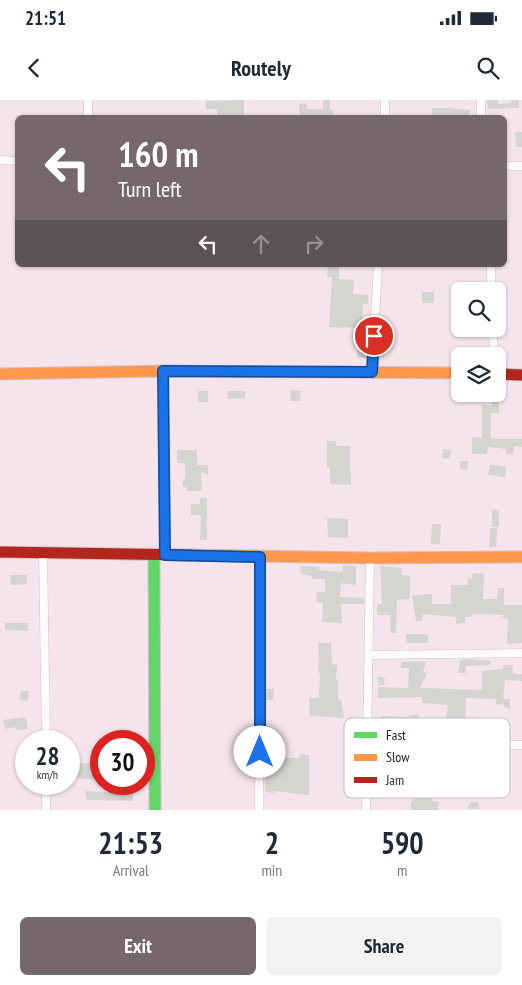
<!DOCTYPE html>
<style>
:root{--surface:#fff;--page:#f2f2f3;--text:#1f2937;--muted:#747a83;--accent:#76666e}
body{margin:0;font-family:"PT Sans Narrow",sans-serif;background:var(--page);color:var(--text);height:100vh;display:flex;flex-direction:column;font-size:19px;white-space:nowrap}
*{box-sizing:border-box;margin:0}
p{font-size:16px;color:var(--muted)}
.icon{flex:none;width:28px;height:28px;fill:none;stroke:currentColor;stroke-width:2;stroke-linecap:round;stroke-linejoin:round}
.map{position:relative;height:710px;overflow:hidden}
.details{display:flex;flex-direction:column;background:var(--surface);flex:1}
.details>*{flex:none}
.top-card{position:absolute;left:15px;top:15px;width:492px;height:152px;border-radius:8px;box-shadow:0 1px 4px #0004;background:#76666e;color:#fff;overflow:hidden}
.tools{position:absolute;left:451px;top:182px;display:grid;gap:10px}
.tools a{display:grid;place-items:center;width:55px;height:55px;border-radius:8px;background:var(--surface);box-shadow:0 1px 4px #0004;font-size:25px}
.speed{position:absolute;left:15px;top:630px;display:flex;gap:10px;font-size:25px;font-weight:700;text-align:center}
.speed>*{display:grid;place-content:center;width:65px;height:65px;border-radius:50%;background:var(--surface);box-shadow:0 1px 4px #0004;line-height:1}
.speed small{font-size:12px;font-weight:400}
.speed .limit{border:8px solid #d22;background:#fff;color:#111}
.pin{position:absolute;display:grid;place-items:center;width:42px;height:42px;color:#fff;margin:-21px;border:2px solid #fff;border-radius:50%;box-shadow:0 1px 5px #0007}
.me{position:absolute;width:55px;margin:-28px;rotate:0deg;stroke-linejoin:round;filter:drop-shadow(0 0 4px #0008)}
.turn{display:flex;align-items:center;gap:18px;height:105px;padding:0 20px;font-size:22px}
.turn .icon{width:65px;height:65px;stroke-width:2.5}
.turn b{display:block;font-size:35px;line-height:42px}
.lanes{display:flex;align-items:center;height:48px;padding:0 20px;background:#0003;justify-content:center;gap:25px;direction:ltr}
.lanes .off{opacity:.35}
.eta{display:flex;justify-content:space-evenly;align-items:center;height:85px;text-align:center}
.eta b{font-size:30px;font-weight:600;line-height:35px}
.action{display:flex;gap:10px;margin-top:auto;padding:10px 20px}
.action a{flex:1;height:58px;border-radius:8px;background:var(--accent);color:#fff;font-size:20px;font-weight:600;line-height:58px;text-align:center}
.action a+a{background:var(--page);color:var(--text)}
.status{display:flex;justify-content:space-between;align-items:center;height:35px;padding:0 25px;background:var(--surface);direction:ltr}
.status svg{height:14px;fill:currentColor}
header{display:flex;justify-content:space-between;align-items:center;height:65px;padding:0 20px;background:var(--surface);font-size:22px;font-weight:600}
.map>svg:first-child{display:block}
.building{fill:#d4d5d0}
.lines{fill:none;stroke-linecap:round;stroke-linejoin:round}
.street-casing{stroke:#d1c2ca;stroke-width:9}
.fast-casing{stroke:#d1c2ca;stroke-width:13}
.slow-casing{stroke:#d1c2ca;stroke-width:13}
.jam-casing{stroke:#d1c2ca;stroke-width:13}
.street{stroke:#fefbfc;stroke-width:8}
.fast{stroke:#63d668;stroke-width:11}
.slow{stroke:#ff974d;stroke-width:11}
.jam{stroke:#b3261e;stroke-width:11}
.route-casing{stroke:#114b97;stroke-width:12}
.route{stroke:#1a73e8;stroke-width:9}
.key{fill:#fff;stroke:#c1bdbf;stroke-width:1}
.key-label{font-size:14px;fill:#312229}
</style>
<div class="status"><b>21:51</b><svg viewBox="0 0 49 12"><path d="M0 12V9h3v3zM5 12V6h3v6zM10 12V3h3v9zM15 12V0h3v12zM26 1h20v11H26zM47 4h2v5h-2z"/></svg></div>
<header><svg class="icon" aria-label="back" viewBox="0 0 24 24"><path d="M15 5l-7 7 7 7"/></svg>Routely<svg class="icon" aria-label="search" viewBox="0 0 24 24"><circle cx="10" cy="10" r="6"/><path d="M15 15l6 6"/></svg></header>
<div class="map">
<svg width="522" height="710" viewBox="0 0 522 710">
<rect width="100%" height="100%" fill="#f6e4ed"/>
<!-- building -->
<path class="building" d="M244,0v18h-27v-9h-11v-8z
M323,0h7v10h3v8l-33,-1 -1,-13 7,-1 1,6h16z
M487,0h11v4l13,-1v-3h8v8l-31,1z
M432,8h17l21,2 -1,8h-37z
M515,32h7v15h-6z
M328,165h11v14l15,1 -1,14 15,1v9l-5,-1 -1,25 -33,-1 3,-50h-5z
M422,192h12v11h-12z
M358,235h9l-1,23h-9z
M291,290l10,1 -1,10h-10z
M198,291h10v11h-10z
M227,291h18v7l-17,1z
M492,294h7v19h-8v25l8,1h23v8l-8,-1 -1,8h-7v-5l-18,-2 -1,7h-15v-17l10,1v-33h10z
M327,341h9v5h14v27h1v12l-21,-1v-16h-3z
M443,349l8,1 -1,9 -8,-1z
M177,350h20v15h11v10l-7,-3 1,19h-15v-3l-4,-2v-5l2,-4v-14h-8z
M460,361h8l-1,9 -7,-1z
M490,364l16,3 -1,10 -17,-2z
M200,398h7v42h-7l1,-25h-10v-11h9z
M492,410h7v17h-7z
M327,418l21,1v19l-20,-1z
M432,424h9l-1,20h-9z
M490,428h7l-1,19h-7z
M343,465l13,1v19l-15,-2 -1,14 24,1v6h-23l1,19 -20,-1 1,-19 -6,-1 -1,-10h9v-13h-13v-3l-11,-2 -1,-8 19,1v3l23,2z
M380,466l22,2 -1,7 9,1v23l-13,1 -1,33h-5l-1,-18h-13v-11h5z
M473,473l11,1 -1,25h14l1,-11h6v17h18v38l-15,1 1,-26h-5v-3l-31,-1v3h-7v6l-9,1v-7l-33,-3 -1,7h-6l-4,-26 20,-1v10h19v-19h17l-1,-7 5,1z
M10,475h17v9l-16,1z
M5,523h23v8l-23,-1z
M406,534h22v9h-22z
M318,543h13l1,22 5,-1 -1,16h2v19h3l3,19 -34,-2 -1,-18h10l1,-25h-2l1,-13z
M472,559l19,2 -1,4 -24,1v7h-8l2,-13z
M420,561l6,1 -3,10 4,1 -7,15 62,2v-19l21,-2v-4h9l1,9h9v7l-17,-1 -2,19h7v10l-6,-2 -1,-7 -1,5 -6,-1v-5l-30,-1 -1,23 -19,-2 2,-14 -26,-2v-6l-44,1v-11l30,1 1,-20h-9l2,-6z
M378,576l7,2 -1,7h-6z
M265,589h9l-1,11h-8z
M21,591h8l-1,10 -8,-1z
M409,615h10v6l10,2 -1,13 -9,-1v2h-3l-6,-2 -2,-9 -9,-2v-1l-18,-3v-4l28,1z
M26,617l2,12 -12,1 -1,-3 -10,2 -2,-9z
M300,654l9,1v40l-35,-4v2l-9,-1v-26l14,1 -2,-9h22z
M72,663l29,1v16l-29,-2z
M434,681l-2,20 7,1 -1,8h-27v-9h2l3,-18 7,1 -1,-2z
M85,691l36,2v-2h12v10l-46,-1z
M478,702l1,7h-11l1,-6z"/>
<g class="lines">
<!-- street casing -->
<g class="street-casing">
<path id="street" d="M88,0v18
M385,18v-18
M481,18v-18
M0,60l18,1
M505,66h17
M491,165v26
M493,229l1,27
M163,271l2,184
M372,272l6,-107
M43,452l3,189
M369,555l153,-2
M368,644l154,1
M46,684v26
M259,710l1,-253
M366,710l4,-252"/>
</g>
<!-- fast casing -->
<g class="fast-casing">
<path id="fast" d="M154,455l1,255"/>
</g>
<!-- slow casing -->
<g class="slow-casing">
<path id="slow" d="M0,274l163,-3 297,2
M190,455l180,3 152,-1"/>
</g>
<!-- jam casing -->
<g class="jam-casing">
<path id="jam" d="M498,274l24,1
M0,452l190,3"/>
</g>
<!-- street -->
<use href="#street" class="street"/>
<!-- fast -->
<use href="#fast" class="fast"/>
<!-- slow -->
<use href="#slow" class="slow"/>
<!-- jam -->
<use href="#jam" class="jam"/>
</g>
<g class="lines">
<!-- route casing -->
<g class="route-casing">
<path id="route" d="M260,652v-195l-95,-2 -2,-184 209,1 2,-36"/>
</g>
<!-- route -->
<use href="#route" class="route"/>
</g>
<!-- legend -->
<rect x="344" y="618" width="166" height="80" rx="8" class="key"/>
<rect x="354" y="632" width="23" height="6" fill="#63d668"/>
<rect x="354" y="654" width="23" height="7" fill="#ff974d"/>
<rect x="354" y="677" width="23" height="6" fill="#b3261e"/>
<g class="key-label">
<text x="386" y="640">Fast</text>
<text x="386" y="662">Slow</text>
<text x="386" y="685">Jam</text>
</g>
</svg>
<div class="tools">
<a><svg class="icon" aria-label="search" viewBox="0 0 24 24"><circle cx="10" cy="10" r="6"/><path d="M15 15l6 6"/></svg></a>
<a><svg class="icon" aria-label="layers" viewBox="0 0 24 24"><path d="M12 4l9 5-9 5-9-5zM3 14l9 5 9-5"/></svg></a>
</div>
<div class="speed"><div>28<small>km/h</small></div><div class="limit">30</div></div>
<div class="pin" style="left:374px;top:236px;background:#d93025"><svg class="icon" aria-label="arrive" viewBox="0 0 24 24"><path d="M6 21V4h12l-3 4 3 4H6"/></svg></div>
<svg class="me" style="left:260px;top:652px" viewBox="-20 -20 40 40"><circle r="19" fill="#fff"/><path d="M0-13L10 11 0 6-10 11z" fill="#1a73e8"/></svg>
<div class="top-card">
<div class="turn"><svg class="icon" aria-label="left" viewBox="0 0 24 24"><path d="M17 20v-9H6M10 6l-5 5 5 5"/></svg><div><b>160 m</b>Turn left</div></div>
<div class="lanes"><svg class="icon" aria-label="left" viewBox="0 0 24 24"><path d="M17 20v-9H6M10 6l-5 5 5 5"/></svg><svg class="icon off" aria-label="ahead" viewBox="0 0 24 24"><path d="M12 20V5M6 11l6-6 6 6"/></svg><svg class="icon off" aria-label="right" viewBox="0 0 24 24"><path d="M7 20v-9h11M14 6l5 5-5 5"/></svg></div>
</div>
</div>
<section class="details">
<div class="eta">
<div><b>21:53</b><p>Arrival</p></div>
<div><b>2</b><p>min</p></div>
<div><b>590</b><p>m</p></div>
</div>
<div class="action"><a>Exit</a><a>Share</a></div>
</section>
